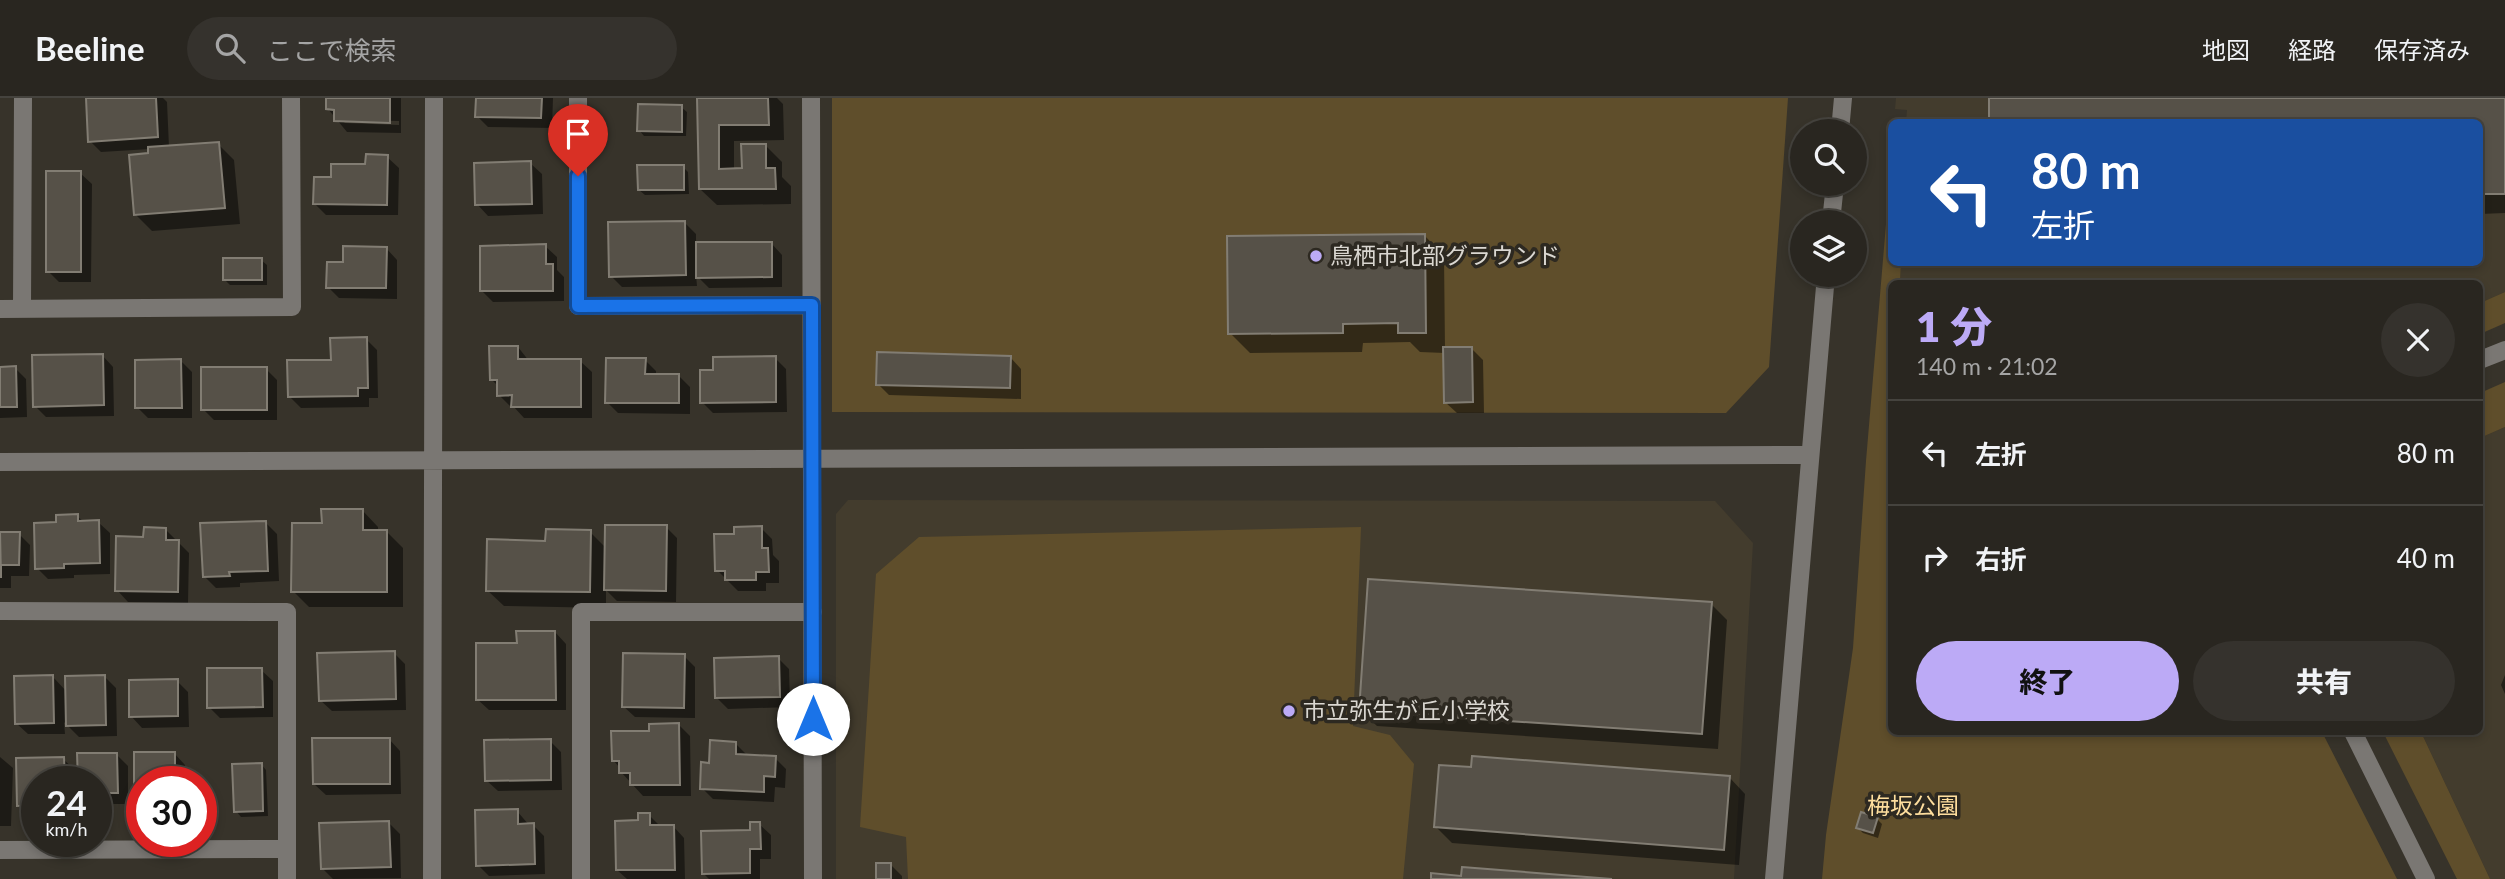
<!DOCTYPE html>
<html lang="ja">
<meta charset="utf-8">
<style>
:root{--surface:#292620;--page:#35322d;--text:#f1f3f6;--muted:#a5a5a5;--line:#45433e;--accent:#bcaaf6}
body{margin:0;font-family:Lato,"Noto Sans JP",sans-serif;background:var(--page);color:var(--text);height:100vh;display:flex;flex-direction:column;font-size:26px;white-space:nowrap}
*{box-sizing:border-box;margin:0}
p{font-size:23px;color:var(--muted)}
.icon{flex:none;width:38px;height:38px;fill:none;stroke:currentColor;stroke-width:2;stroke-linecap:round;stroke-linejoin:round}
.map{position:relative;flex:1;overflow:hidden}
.drawer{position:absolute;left:1888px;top:182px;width:595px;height:455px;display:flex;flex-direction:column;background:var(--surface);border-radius:10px;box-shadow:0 4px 10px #0003,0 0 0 2px var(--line)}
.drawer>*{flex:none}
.banner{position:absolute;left:1888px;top:21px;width:595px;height:147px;border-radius:10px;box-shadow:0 4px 10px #0003,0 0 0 2px var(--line);background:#1a4fa0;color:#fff;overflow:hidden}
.controls{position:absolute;left:1790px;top:21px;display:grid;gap:14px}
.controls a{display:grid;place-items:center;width:77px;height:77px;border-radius:50%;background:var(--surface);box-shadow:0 4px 10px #0003,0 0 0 2px var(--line);font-size:35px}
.speed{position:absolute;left:21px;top:668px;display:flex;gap:14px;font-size:35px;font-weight:700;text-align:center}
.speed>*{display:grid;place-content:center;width:91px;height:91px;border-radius:50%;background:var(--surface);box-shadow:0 4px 10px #0003,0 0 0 2px var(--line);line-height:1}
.speed small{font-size:18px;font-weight:400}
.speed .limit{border:10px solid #d22;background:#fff;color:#111}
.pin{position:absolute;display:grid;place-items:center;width:60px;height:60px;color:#fff;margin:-72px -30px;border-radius:50% 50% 50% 0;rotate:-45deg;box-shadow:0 0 7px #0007}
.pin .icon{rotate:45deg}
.me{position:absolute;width:77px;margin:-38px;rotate:0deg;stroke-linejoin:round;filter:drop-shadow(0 0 5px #0008)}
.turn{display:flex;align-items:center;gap:24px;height:147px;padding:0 28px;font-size:32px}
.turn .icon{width:91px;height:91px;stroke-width:2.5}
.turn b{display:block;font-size:49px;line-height:60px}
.round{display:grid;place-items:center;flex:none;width:74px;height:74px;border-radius:37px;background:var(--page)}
.head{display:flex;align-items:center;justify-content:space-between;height:119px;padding:0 28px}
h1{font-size:42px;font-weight:800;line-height:52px;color:var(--accent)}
.action{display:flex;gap:14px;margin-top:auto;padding:14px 28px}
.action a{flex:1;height:80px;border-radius:42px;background:var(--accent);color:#111;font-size:28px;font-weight:800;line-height:80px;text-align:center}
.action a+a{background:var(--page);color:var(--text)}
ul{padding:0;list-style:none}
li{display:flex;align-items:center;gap:21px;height:105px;padding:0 28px;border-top:2px solid var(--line)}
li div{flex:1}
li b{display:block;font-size:26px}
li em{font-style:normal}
header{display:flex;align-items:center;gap:42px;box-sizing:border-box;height:98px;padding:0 35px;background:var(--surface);border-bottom:2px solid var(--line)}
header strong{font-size:33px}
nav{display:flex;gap:38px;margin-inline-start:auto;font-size:24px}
.search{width:490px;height:63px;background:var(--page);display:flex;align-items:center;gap:18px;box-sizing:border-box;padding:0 24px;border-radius:38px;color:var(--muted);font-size:26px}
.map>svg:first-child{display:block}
.built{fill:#433c2d}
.green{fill:#5f4e2b}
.shadow{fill:#0007;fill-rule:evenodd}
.building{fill:#565148;stroke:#827d73;stroke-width:2}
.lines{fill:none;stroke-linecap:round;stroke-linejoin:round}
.minor{stroke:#7a7773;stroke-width:18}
.route-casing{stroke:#114b97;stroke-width:18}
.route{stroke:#1a73e8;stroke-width:12}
.poi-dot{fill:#bcaaf6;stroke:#2d2921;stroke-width:2.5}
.labels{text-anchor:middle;stroke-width:7;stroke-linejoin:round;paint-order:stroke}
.poi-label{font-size:23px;fill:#dad7d1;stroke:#2d2921;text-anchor:start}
.park-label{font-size:23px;fill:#fede9e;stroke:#2d2921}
</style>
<header>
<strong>Beeline</strong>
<div class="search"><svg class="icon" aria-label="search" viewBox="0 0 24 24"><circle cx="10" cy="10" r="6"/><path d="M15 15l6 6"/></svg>ここで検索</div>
<nav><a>地図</a><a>経路</a><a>保存済み</a></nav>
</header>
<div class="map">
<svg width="2505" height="781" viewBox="0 0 2505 781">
<rect width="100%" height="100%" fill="#37332a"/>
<!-- built -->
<path class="built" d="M1896,0h609v194l-25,11v-19l-580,-1 1,-21h579v-140h-574l1,-12 -12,-1z
M2505,329v452h-15l-69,-147h59v-294z
M848,402l867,1 38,42 -19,336h-898v-365z"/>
<!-- green -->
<path class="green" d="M832,0h956l-19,269 -43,46 -894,-1z
M1892,55v109l9,1 -1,20 -8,1v448h430l75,147h-575l4,-44 27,-187 13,-187z
M2505,194v31l-25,11v-31z
M2505,284v45l-25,11v-45z
M1361,429l-8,199 37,9 24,29 -11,115h-495l-2,-42 -46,-10 16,-253 43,-37z
M2383,634h38l69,147h-33z"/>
<!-- shadow -->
<path class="shadow" d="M88,0h75l4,4 2,45 49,-3 16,16 6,64 -88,7 -17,-17 15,-65 -49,3 -11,-11z
M328,0h73v35l-54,-1 -19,-23zM342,22l57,1v4l-54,-2z
M477,0h76l-1,30 -64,-1 -11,-11z
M699,0h78l6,6 1,36 -50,1v29h10l22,-24 16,16v15l9,9v18l-74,1 -17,-16z
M1990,0h515v115l-25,1v-92h-489z
M681,9l6,5 -1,24h-42l-5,-6z
M387,59l12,11 -1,47h-72l-11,-11 18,-25z
M530,65l12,11 1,40 -55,2 -11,-12z
M683,69l5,5 1,22 -44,1 -6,-5z
M80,75l12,11 -1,98h-32l-11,-11z
M684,124l12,12v10l75,-1 11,12v32l-73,1 -13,-13 1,11 -75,1 -11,-11z
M1425,138l19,20 1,93h27l11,11 1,53h-27l-12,-11v-49l-25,-1 -10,-10 -47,1 -1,9 -112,1 -20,-20z
M545,148l12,11v13l7,7v24l-71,1 -11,-11z
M386,150l11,12v39l-58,-1 -11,-11z
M261,162l6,5v20h-37l-5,-5z
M366,241l11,11 1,48h-9v9l-68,1 -11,-11 42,-36z
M518,249l11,14h51l12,11v46h-68l-11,-12h-3l-11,-11 -1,-9 -7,-7z
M102,257l11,12 1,49 -68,1 -11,-11z
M1010,259l11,12v30l-132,-4 -11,-11z
M775,260l11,11 1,43 -74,1 -11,-11z
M180,262l12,12v46h-44l-11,-11z
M645,262l11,11v5h23l11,11v27l-72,-1 -11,-11z
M0,270h15l11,11 1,38 -27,1z
M266,271l11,11v40h-63l-11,-11z
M362,412l16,17v4h8l17,17v59h-94l-16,-16 30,-66z
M77,418l7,6h14l12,11v41l-36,1v3l-26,1 -11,-11 21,-44z
M265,424l12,12 2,47 -39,2v4l-24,1 -12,-12z
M666,429l11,11 -1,64 -59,-1 -11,-11v18l-102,-2 -17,-16 60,-48 43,-10 16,16z
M761,430l11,11 1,16 6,6v22h-13v8h-28l-21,-21 19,-34z
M165,431l24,24 -1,50 -60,-1 -11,-12z
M0,435l19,1 11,11 -1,31h-18v12h-11z
M1711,506l16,16 -9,129 -341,-23 -17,-16z
M555,534l11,12v66h-77l-12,-11 41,-54z
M394,555l11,11 1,46 -74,1 -12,-11z
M684,558l11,11v51l-60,-1 -12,-11z
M778,560l11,11 1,38 -62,2 -12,-12z
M261,572l12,11v36l-53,1 -11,-11z
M2505,577v19l-4,-9z
M53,579l14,15 38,-15 11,11 1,48 -38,1 -15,-15 1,12h-37l-12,-11z
M177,583l11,11 1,35 -47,1 -11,-12z
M679,627l11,11 1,60h-48l-22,-24 -1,-4 -7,-8 38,-27z
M389,641l11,12 1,43 -75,1 -12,-11z
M550,643l11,11 1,38 -64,1 -12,-11z
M736,646l11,11 28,3 11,11 -1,19 -10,-1 -1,15 -61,-3 -11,-11z
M174,655l11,12v17h-43v16l-6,-6 -1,-38z
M116,656l12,12v38h-32v-22h-17v-27z
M0,659l13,11 -2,58h-11z
M63,661l12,11v12h-38v34h-7l-11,-11 -1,-45z
M261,666l5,6 2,46 -27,1 -5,-6z
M1729,679l16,17 -6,71 -287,-22 -16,-16z
M517,713l12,14h4l11,11 1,38 -56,2 -11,-11z
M649,717l12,12 12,-1 11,12 1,41h-58l-10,-9 23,-48z
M1877,721l5,5 -4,14 -15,-5 -5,-5z
M389,725l11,11 1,44 -68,1 -11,-11z
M759,726l12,11v24h-11v20h-51l-6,-6z
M891,767l11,11v3h-24z"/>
<!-- building -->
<path class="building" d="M86,0h70l2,39 -70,5z
M326,0h64v25l-56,-2v-11l-8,-1z
M476,0h66l-1,20 -66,-1z
M697,0h71l1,27h-50v44l23,-1 -1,-24h25v24h9l1,21h-77z
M1989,0h516v96h-25v-72h-491z
M638,6l44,1v27l-45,-1z
M219,44l6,66 -91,7 -5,-60 19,-2v-6z
M366,56l22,1 -1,50 -74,-1 1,-27h17v-13h34z
M531,63l1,43 -57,1 -1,-42z
M637,67h47v25h-46z
M46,73h35v101h-35z
M685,123l1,54 -77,2 -1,-55z
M1425,136l1,99h-28v-10l-55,1v9l-115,1 -1,-98z
M696,144h76v35l-76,1z
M546,146v20h7v27h-73v-45z
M343,148l44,1 -1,41h-60l1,-26h16z
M223,160h39v22h-39z
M367,239l1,51h-10v8l-70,1 -1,-37h44l-1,-22z
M489,248h29v13h63v48h-70l1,-12 -15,1v-16h-7z
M1443,249h29l1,55 -29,1z
M877,254l134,4 -1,32 -134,-3z
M103,256l1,51 -71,2 -1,-52z
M776,258v46l-76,1v-33h13v-13z
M606,260h40l-1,16h34v29h-74z
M181,261l1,49h-47v-48z
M16,268l1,41h-17v-40z
M201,269h66v43h-66z
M321,411h42v21h24v62h-96l1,-69h30z
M78,416v7l21,-1 1,43 -36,1v4l-29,1 -1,-46 22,-1v-7z
M266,423l2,50 -39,1 1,4 -27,1 -3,-54z
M605,427h62l-1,66 -62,-1z
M762,428v22h6l1,24h-13v8h-31v-9h-10l-1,-37h20v-7z
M144,429l22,1v12h13l-1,52 -63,-1 1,-55 27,1z
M546,431l45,1 -1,62 -104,-1 1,-52 58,2z
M0,434h20l-1,33h-18v13z
M1368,481l344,23 -10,132 -343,-23z
M516,533h39l1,69h-80v-57h41z
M395,553l1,48 -77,2 -2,-48z
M623,555l62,1 -1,54 -62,-1z
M779,558l1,41 -65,1 -1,-40z
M207,570h55l1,39 -56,1z
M53,577l1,48 -39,1 -1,-48z
M105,577l1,50 -40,1 -1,-50z
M178,581v37l-49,1v-37z
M679,625l1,62h-50v-12h-11v-12h-7l-1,-30h38v-7z
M312,640h78v46h-77z
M551,641v41l-66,1 -1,-41z
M710,642l26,2v12l40,2 -1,21 -11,-1v16l-64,-3 1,-27 8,1z
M134,654h41v30h-33v11h-8z
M77,655h40l1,40h-22v-11h-18z
M1472,658l258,20 -6,74 -290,-23 5,-62 32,2z
M64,659l1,25h-28v23l-20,1 -1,-48z
M262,665l1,48 -29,1 -2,-48z
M518,711v15l16,-1 1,41 -59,2 -1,-56z
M1861,714l17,5 -5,16 -17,-5z
M638,715h12v12h24l1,45h-59l-1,-49 23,-1z
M389,723l2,46 -70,2 -2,-46z
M750,724h10l1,27h-11v24l-48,1 -1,-43 49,-1z
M876,765h15v16h-15z
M1462,769l150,12h-181v-6l30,3z"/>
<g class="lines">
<!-- minor -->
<path class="minor" d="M578,0v208l234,-1
M811,0l2,781
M1840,33l3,-33
M1831,124l4,-38
M22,210l1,-210
M0,211l292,-2 -1,-209
M2480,262l25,-10
M0,364l1809,-7
M0,513l287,1v267
M2353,634l73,147
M0,752l287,-1
M432,781l2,-781
M581,781v-267h232
M1774,781l52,-604"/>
</g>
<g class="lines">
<!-- route casing -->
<g class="route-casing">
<path id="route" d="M578,78v130l234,-1 1,414"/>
</g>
<!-- route -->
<use href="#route" class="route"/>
</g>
<!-- markers -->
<g class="poi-dot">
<circle cx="1316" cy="158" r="7"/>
<circle cx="1289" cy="613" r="7"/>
</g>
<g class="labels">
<!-- poi labels -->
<g class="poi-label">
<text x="1330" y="166">鳥栖市北部グラウンド</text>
<text x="1303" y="621">市立弥生が丘小学校</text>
</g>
<!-- park labels -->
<g class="park-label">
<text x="1913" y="716">梅坂公園</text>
</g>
</g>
</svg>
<div class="controls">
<a><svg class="icon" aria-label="search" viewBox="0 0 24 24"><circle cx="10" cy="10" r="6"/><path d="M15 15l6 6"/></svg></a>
<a><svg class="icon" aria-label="layers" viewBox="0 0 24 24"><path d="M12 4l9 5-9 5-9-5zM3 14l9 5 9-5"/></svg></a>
</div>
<div class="speed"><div>24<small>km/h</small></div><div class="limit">30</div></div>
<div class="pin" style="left:578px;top:78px;background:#d93025"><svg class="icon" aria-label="arrive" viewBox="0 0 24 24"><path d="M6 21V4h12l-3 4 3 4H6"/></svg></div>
<svg class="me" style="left:813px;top:621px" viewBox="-20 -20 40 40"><circle r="19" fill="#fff"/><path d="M0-13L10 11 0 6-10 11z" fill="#1a73e8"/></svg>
<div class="banner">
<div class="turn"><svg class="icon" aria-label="left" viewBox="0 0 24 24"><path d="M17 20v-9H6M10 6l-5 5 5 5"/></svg><div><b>80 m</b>左折</div></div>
</div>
<section class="drawer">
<div class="head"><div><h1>1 分</h1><p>140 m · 21:02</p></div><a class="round"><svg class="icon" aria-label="close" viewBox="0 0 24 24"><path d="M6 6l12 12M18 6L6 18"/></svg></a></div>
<ul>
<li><svg class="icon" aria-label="left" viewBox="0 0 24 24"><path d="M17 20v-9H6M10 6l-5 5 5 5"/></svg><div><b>左折</b></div><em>80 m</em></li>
<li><svg class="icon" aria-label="right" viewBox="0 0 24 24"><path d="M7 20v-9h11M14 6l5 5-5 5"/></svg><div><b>右折</b></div><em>40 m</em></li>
</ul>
<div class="action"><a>終了</a><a>共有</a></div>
</section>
</div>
